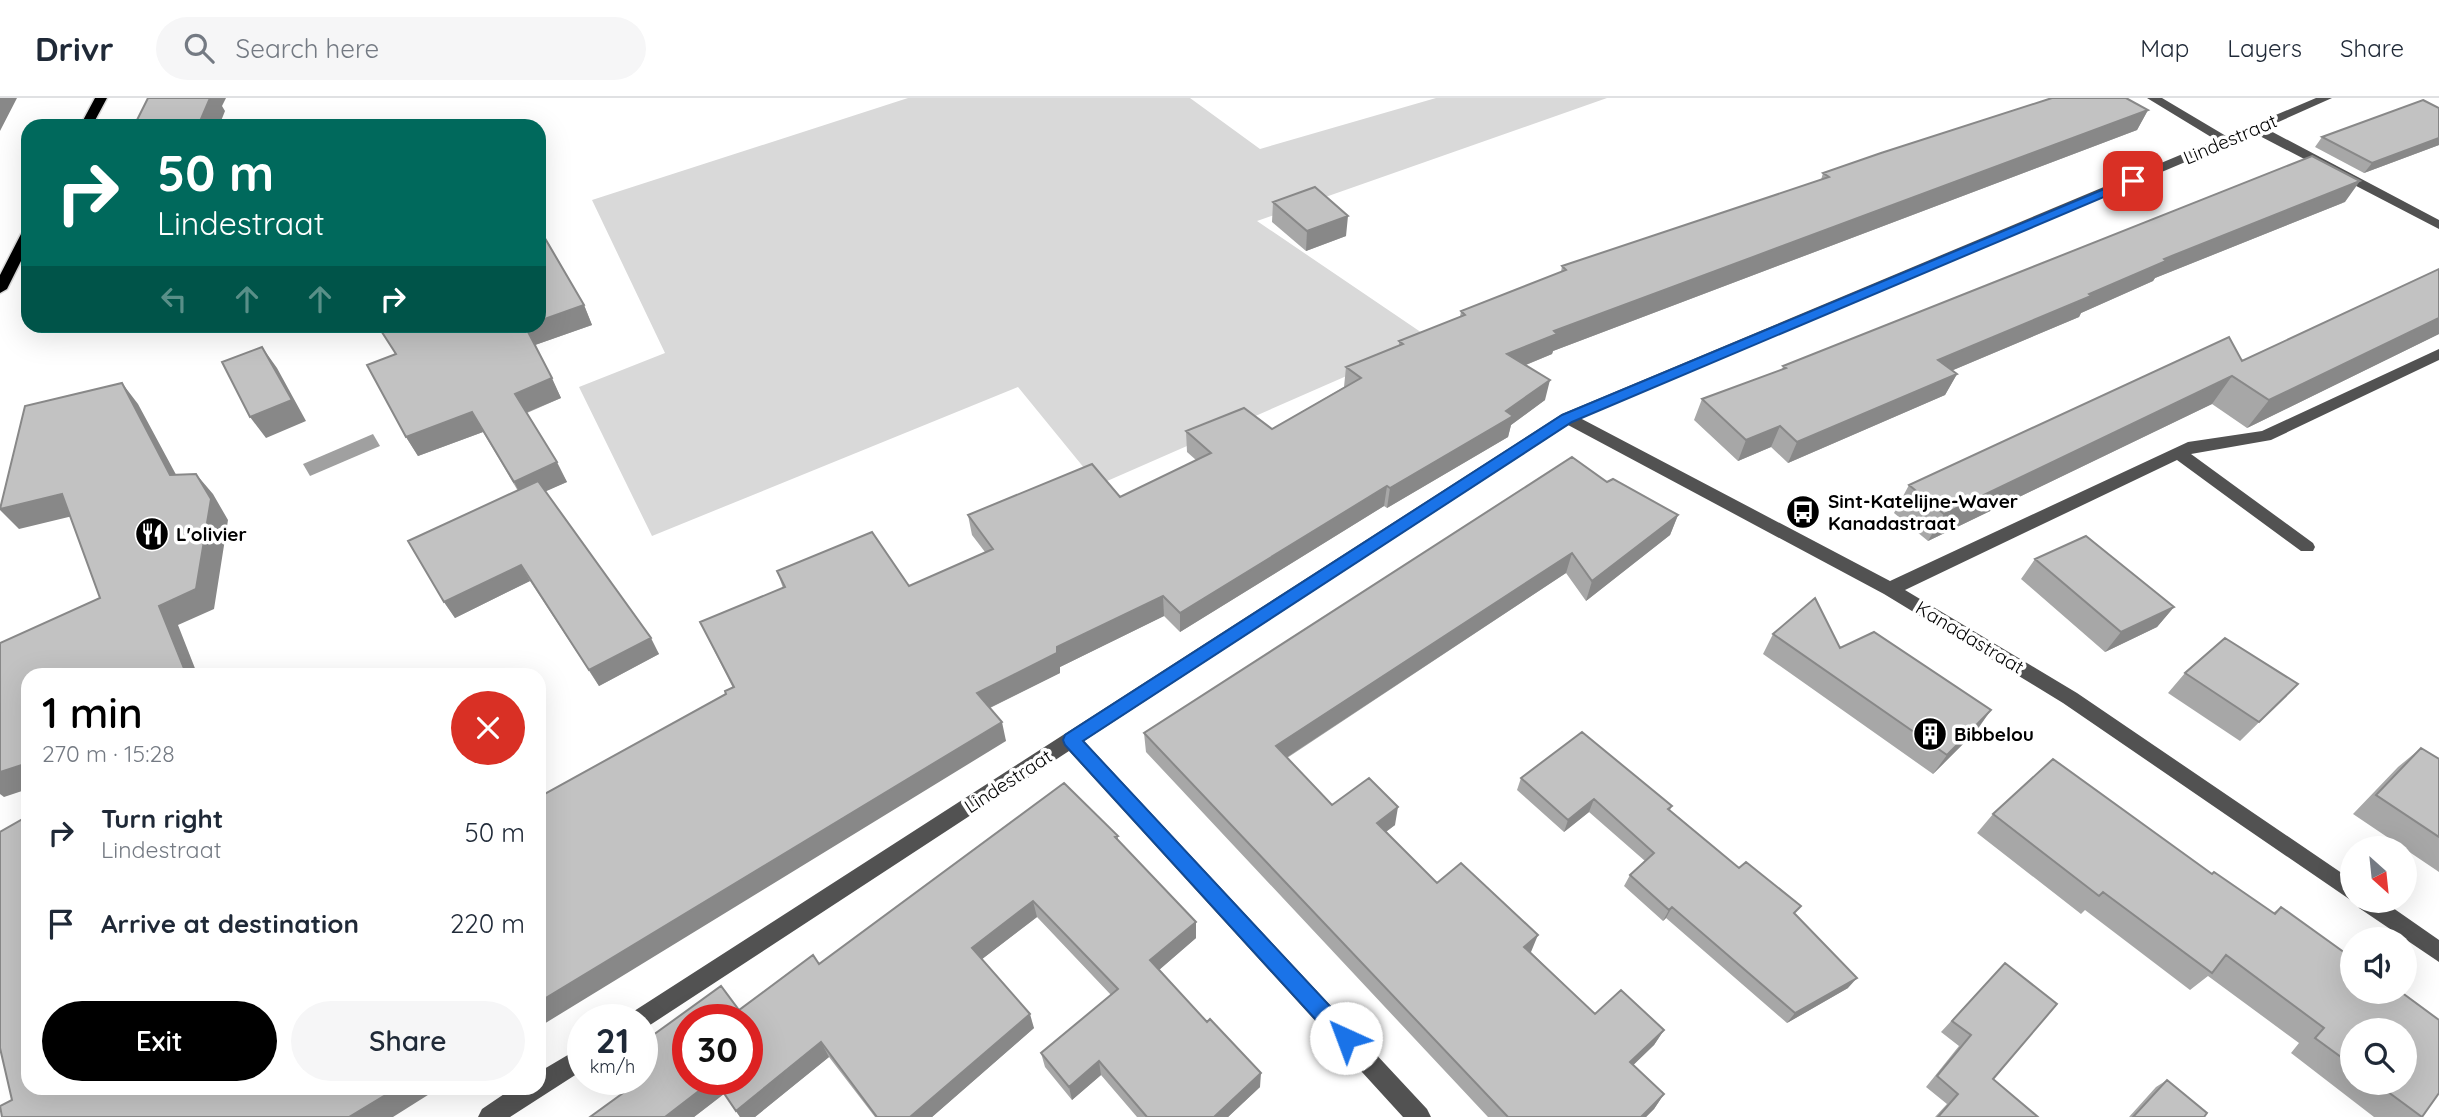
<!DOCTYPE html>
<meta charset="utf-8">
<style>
:root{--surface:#fff;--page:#f6f6f7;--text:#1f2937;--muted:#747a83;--line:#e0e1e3;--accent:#000}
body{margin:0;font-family:Quicksand,sans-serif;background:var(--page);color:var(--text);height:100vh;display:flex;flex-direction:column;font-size:26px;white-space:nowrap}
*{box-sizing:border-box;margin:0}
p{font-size:23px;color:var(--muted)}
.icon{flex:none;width:38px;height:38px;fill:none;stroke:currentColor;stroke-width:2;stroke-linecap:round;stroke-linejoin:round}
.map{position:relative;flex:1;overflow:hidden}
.sheet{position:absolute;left:21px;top:570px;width:525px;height:427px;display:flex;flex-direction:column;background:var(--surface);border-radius:21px;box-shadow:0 7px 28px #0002}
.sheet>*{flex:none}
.guide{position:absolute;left:21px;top:21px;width:525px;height:214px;border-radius:21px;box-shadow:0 7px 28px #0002;background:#00695c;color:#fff;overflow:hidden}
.needle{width:46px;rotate:153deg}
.controls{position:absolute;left:2340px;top:738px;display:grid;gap:14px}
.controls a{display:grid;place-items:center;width:77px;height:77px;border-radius:50%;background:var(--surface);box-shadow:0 7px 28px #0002;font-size:35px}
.speed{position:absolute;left:567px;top:906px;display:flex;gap:14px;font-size:35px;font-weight:700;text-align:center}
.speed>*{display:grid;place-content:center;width:91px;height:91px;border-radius:50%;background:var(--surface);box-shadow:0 7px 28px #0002;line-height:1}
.speed small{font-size:18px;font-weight:400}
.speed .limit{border:10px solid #d22;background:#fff;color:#111}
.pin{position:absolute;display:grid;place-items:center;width:60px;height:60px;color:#fff;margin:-30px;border-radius:14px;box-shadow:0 4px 10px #0006}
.me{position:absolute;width:77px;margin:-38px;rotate:317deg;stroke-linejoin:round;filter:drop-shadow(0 0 5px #0008)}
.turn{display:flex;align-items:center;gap:24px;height:147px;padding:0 21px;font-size:32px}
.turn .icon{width:91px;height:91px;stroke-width:2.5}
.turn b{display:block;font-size:49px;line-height:60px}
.lanes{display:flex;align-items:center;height:66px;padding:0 21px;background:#0003;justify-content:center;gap:35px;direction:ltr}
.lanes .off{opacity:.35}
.round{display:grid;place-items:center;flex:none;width:74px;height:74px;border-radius:37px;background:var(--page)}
.summary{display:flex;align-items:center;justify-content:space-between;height:119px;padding:0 21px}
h1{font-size:42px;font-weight:600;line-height:52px;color:var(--accent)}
.cta{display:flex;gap:14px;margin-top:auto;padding:14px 21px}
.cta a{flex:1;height:80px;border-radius:42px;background:var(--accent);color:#fff;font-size:28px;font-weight:600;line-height:80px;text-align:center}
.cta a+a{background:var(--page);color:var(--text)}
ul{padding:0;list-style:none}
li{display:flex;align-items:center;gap:21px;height:91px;padding:0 21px}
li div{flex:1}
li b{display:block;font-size:26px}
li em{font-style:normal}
header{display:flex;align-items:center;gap:42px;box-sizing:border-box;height:98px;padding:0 35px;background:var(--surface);border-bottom:2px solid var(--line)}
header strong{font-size:33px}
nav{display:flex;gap:38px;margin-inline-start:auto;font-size:24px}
.search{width:490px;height:63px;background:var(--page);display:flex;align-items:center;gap:18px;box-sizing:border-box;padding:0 24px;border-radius:38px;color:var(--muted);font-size:26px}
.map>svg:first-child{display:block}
.green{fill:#d9d9d9}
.water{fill:#a0a0a0}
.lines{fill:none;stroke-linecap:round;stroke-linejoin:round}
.major-casing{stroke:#dbdbdb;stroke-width:3}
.minor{fill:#525252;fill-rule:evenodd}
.major{fill:#000;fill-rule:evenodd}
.wall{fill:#a7a7a7;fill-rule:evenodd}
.shaded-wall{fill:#888}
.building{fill:#c2c2c2;stroke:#888;stroke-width:2}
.route{fill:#1a73e8;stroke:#114b97;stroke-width:2}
.labels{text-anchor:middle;stroke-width:7;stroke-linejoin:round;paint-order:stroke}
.street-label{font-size:19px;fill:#000;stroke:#fff}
.poi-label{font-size:19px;font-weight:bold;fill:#000;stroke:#fff;text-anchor:start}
</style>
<header>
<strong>Drivr</strong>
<div class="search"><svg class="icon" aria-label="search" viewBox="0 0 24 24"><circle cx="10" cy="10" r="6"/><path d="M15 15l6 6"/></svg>Search here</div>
<nav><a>Map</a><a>Layers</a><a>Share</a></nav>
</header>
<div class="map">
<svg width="2439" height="1019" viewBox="0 0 2439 1019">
<rect width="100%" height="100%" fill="#fff"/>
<!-- green -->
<path class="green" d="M908,0h282l70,51 176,-51h171l-350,123 174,118 -333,146 -80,-98 -366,149 -73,-149 86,-34 -73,-153z"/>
<!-- water -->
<path class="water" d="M373,336l7,12 -70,30 -7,-12z"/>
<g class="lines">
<!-- major casing -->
<g class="major-casing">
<path id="major" d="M95,0h12l-15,28h-12z
M28,132v17l-21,42 -7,4v-18l21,-41z"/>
</g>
<!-- minor -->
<path class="minor" d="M2147,0h15l64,38 90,-38h16l-67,30 174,92v9l-185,-96 -674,285 310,163 298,-139 74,-11 177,-82v11l-168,80 -80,14 122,89 2,4 -2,4h-12l-124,-91 -272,130 172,103 275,187v21l-289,-198 -179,-109 -316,-169 -484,316 343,368 4,8h-28l-334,-366 -422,276 -5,2v-9h-14l3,-7 931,-599 654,-274z
M2356,803h27l56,39v22l-80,-54z
M583,948v24l-73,47h-32l4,-8 31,-21h26v-16z"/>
<!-- major -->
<use href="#major" class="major"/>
</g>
<!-- wall -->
<path class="wall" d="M2439,10v37l-75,28 -49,-26 7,-10z
M2148,12l-11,20 -584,221 -1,3 -26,11 19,35 -34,25 -3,12 -121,71 -3,-2 -204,126 -16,-16 -104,51v6l-70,35 16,33 -280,-47 7,-6 -33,-66 83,-34 -6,-17 132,15 76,-34 -13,-17 -4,-20 152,-18 76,-37 -9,-8 -1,-21 86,-2 72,-42 2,-20 53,-21v-5l61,-24 1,-6 100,-39 1,-6 259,-86 2,-7z
M1273,104l73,34 -40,15 -34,-29z
M2345,104l-190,76 -2,3 -72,32 -2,4 -128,54 6,3 -12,21 -157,68 -17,-16 -33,14 -44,-41 8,-21 80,-29 1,-4z
M2439,171v65l-192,94 -35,-24 -284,137 -34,-28 15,-28 333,-124z
M584,207l8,20 -57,20 26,53 -34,15 40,69 -22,9 114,163 -60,32 -69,-105 -75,37 -11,-16 74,-111 -35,-59 -65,24 -12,-19z
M1607,384l71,33 -8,20 -84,66 -20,-28 -279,185 45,47 63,20 -9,7 51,51 94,69 64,62 69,16 -10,15 -21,20 31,29 -10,15 -8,8h-158l-342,-365 -2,-19z
M2035,461l139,48 -17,20 -52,25 -84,-73z
M1773,536l67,14 137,82 -44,44 -170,-120z
M2185,575l113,11 -58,57 -72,-48z
M2421,650l18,11v113l-86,-58 45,-47z
M2053,661l159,115 2,-2 59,41 8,-6 71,51v34h49l38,28v73l-17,24h-48l-83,-64 8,-10 -91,-67 -18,14 -105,-80 -4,4 -104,-81 16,-19zM2352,933h52v52h-52z
M1521,680l151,28 -2,4 125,105 53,73 -61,35 -121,-105 -3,3 -39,-35 6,-11 15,-14 -56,-49 -25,20 -47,-42z
M1118,738v4l78,98 -37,32 101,117 -32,30h-91l-36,-42 -29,25 -27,-33 -4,-14 70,-58 -74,-78 -55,42 52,69 -102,89h-57l-46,-60 -74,60h-15l-16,-23 -30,23h-104l149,-107 80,-46z
M2005,865l-12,116 45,38h-103l12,-13 -21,-17 33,-41 -18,-14z
M2167,982l37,37h-75l27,-30z"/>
<!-- shaded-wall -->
<path class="shaded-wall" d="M0,0h17l-17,33z
M210,0h16l-4,8 3,5 -6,15h-21z
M2148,12l-11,20 -584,221 -1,3 -49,20 4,-20 47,-23z
M2439,40v7l-75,28 8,-10z
M2360,83l-15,21 -190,76 -2,3 -72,32 -2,4 -152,64 11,-21 151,-66 75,-35z
M1348,118l-2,20 -40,15 1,-20z
M584,207l8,20 -57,20 -10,-19h14v-5z
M2439,220v16l-192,94 22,-28z
M262,249l15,21 29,53 -40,17 -16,-21z
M1957,276l-12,21 -157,68 9,-21z
M2232,278l-20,28 -284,137 16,-27z
M552,280l9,20 -36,15 -10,-19z
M1550,282l-5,20 -34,25 -3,12 -121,71 3,-20 116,-77z
M122,285l16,21 49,91 -17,-20z
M472,314l11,20 -65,24 -12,-19z
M1780,328l-9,21 -33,14 8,-21z
M557,364l10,20 -43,19 -10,-19z
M196,376l17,20 15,26 -14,89 -36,16 20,51h-11l-28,-70z
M1387,388l-3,20 -204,126v-19z
M62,396l19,20 -62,15 -19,-19v-1z
M1678,417l-8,20 -84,66 6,-20z
M1572,455l-6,20 -291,192 1,-19z
M521,467l9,16 -75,37 -11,-16z
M1163,498l1,20 -104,51v6l-79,39 -4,-19 80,-46z
M2174,509l-17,20 -52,25 16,-20z
M651,540l8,16 -60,32 -10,-16z
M1991,612l-14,20 -44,44 14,-19z
M1002,624l4,19 -467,286v-25z
M28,665v26l-24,8 -4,-3v-22z
M1594,701l-5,13 -25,20 4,-12z
M1398,709l-3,18 -22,16 4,-18z
M1033,803l4,16 -60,46 -5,-15z
M1672,809l-6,11 -3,3 6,-11z
M1196,824v16l-44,38 -2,-16z
M1538,837l-7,17 -13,11 6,-16z
M1857,880l-9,10 -61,35 8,-10z
M1030,916l4,14 -102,89h-22z
M1664,932l-10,15 -33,32 9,-15z
M821,944l8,15 -74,60h-15l-4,-6z
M1099,963l2,14 -29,25 -3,-13z
M1261,975l-1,14 -32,30h-14z
M713,982h2l10,13 -31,24h-29z
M397,990h42l-46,29h-44z
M1664,996l-10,15 -8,8h-5z"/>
<!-- building -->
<path class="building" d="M148,0h62l-12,28h-64z
M2052,0h74l22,12 -594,221 3,3 -50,20 43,26 -44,31 7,5 -123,72 -3,-2 -207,127 -17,-17 -106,51v6l-80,40 25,29 -463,280v-205l187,-103 -1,-3 9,-4 -34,-65 85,-35 -8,-16 95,-39 37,54 84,-37 -25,-34 124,-51 28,33 91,-44 -25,-22 58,-23 28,21 89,-51 -15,-11 57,-23 -4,-3 66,-26 -4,-4 105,-41 -4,-4 267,-89 -6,-4 58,-20z
M2423,2l16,8v30l-67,25 -50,-26z
M2312,58l48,25 -196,78 2,2 -77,33 2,2 -153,64 19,14 -160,68 -17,-16 -34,14 -44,-41 84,-31 -3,-2z
M1315,89l33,29 -41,15 -34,-29z
M539,130l45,77 -45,16z
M2439,171v49l-170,82 -37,-24 -288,138 -35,-29 320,-148 13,24z
M378,228h147l27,52 -37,16 42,68 -43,20 -42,-70 -66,25 -39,-72 29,-11z
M262,249l30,53 -42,17 -28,-55z
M122,285l48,92 26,-1 15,25 -15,90 -37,17 28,70h-159v87l-28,9v-129l100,-45 -38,-104 -62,15 25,-103z
M1572,359l35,25 6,-3 65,36 -86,66 -20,-28 -296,193 56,59 37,-27 29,29 -21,16 60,60 24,-20 77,72 -14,12 71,67 26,-24 43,40 -34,32 34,32 -23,23h-133l-364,-384z
M538,383l113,157 -62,32 -68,-105 -77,37 -36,-61z
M2086,438l88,71 -53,25 -86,-73z
M1815,500l25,50 34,-16 117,78 -44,45 -174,-121z
M2225,540l73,46 -39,38 -74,-49z
M1582,634l90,74 -4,3 71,59 7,-6 55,44 -7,7 63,65 -62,35 -123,-106 -3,3 -39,-35 24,-22 -60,-54 -26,21 -47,-42z
M2421,650l18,11v78l-63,-42z
M2053,661l159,115 2,-2 61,42 6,-7 71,51v34h49l38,28v73l-17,24 -46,-34h28v-52h-52v34l-37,-27 9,-10 -98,-73 -14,18 -109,-81 -4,4 -106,-82z
M1064,685l54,53 -3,1 81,85 -46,38 57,62 3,-3 51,54 -47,44h-67l-48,-56 -30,26 -28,-34 77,-64 -85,-88 -61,47 58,66 -120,103h-33l-56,-75 -85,69 -21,-31h32v-60h-59v60h25l-48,37h-75l51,-37h1l4,-4 -4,-7v-26l79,-57 18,24 74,-55 6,9z
M28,718v272h369l-48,29h-347l-2,-11 12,-6 -12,-52v-216z
M2005,865l52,41 -64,75 45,38h-100l20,-23 -21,-18 34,-41 -19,-14z
M2167,982l40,33 -3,4h-71z"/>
<!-- route -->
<path class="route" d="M2133,79l6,4 -2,2 -565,239 -489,319 270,290 3,7 -3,7 -7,2 -7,-2 -274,-300 -2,-5 2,-5 497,-320z"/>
<!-- icons -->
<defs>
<g id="bus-disc" transform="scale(1.75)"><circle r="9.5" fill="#000" stroke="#fff"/><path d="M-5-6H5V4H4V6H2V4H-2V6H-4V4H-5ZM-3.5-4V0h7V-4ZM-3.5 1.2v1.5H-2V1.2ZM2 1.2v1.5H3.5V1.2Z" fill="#fff"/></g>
<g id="restaurant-disc" transform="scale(1.75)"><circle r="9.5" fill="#000" stroke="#fff"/><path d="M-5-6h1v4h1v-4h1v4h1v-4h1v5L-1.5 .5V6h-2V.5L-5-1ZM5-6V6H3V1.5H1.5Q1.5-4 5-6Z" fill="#fff"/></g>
<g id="building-disc" transform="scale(1.75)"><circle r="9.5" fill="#000" stroke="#fff"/><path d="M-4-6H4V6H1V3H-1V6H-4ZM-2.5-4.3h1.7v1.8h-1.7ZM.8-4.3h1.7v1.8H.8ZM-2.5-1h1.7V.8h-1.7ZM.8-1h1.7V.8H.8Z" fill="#fff"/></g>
</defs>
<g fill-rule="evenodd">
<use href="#bus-disc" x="1803" y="414"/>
<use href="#restaurant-disc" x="152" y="436"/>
<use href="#building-disc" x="1930" y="636"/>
</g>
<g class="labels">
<!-- street labels -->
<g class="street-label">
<text transform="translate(2230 41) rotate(-23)" y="7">Lindestraat</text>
<text transform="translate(1970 539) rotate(31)" y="7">Kanadastraat</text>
<text transform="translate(1008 683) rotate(-33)" y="7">Lindestraat</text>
</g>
<!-- poi labels -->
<g class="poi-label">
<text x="1828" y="410">Sint-Katelijne-Waver<tspan x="1828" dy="22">Kanadastraat</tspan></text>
<text x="176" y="443">L'olivier</text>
<text x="1954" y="643">Bibbelou</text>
</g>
</g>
</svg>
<div class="controls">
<a><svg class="needle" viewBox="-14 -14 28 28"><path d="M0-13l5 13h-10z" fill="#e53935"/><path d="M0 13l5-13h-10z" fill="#747a83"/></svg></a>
<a><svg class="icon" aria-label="sound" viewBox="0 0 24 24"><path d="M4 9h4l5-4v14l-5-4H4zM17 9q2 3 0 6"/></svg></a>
<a><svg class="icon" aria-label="search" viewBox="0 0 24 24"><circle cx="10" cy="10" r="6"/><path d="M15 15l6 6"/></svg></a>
</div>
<div class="speed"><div>21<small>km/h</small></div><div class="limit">30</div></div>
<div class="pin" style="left:2133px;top:83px;background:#d93025"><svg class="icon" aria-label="arrive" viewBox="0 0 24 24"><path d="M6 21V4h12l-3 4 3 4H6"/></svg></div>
<svg class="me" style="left:1346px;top:940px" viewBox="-20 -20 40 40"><circle r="19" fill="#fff"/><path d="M0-13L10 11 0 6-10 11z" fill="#1a73e8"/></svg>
<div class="guide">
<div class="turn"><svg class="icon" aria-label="right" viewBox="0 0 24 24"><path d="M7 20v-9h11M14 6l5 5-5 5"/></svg><div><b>50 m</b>Lindestraat</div></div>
<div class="lanes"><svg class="icon off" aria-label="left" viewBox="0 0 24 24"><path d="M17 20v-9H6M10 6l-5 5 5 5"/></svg><svg class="icon off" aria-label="ahead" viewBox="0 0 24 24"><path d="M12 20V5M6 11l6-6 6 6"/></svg><svg class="icon off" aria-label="ahead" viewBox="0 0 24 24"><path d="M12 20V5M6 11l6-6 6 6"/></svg><svg class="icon" aria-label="right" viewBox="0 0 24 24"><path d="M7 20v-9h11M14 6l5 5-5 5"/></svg></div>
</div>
<section class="sheet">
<div class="summary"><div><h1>1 min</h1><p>270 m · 15:28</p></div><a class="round" style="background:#d93025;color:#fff"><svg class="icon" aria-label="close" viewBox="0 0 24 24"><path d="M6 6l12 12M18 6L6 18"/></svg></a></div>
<ul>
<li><svg class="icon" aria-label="right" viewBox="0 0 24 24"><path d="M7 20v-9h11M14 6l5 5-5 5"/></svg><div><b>Turn right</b><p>Lindestraat</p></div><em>50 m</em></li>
<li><svg class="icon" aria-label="arrive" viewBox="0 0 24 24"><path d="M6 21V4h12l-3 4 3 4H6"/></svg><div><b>Arrive at destination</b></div><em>220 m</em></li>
</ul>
<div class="cta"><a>Exit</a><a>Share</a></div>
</section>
</div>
